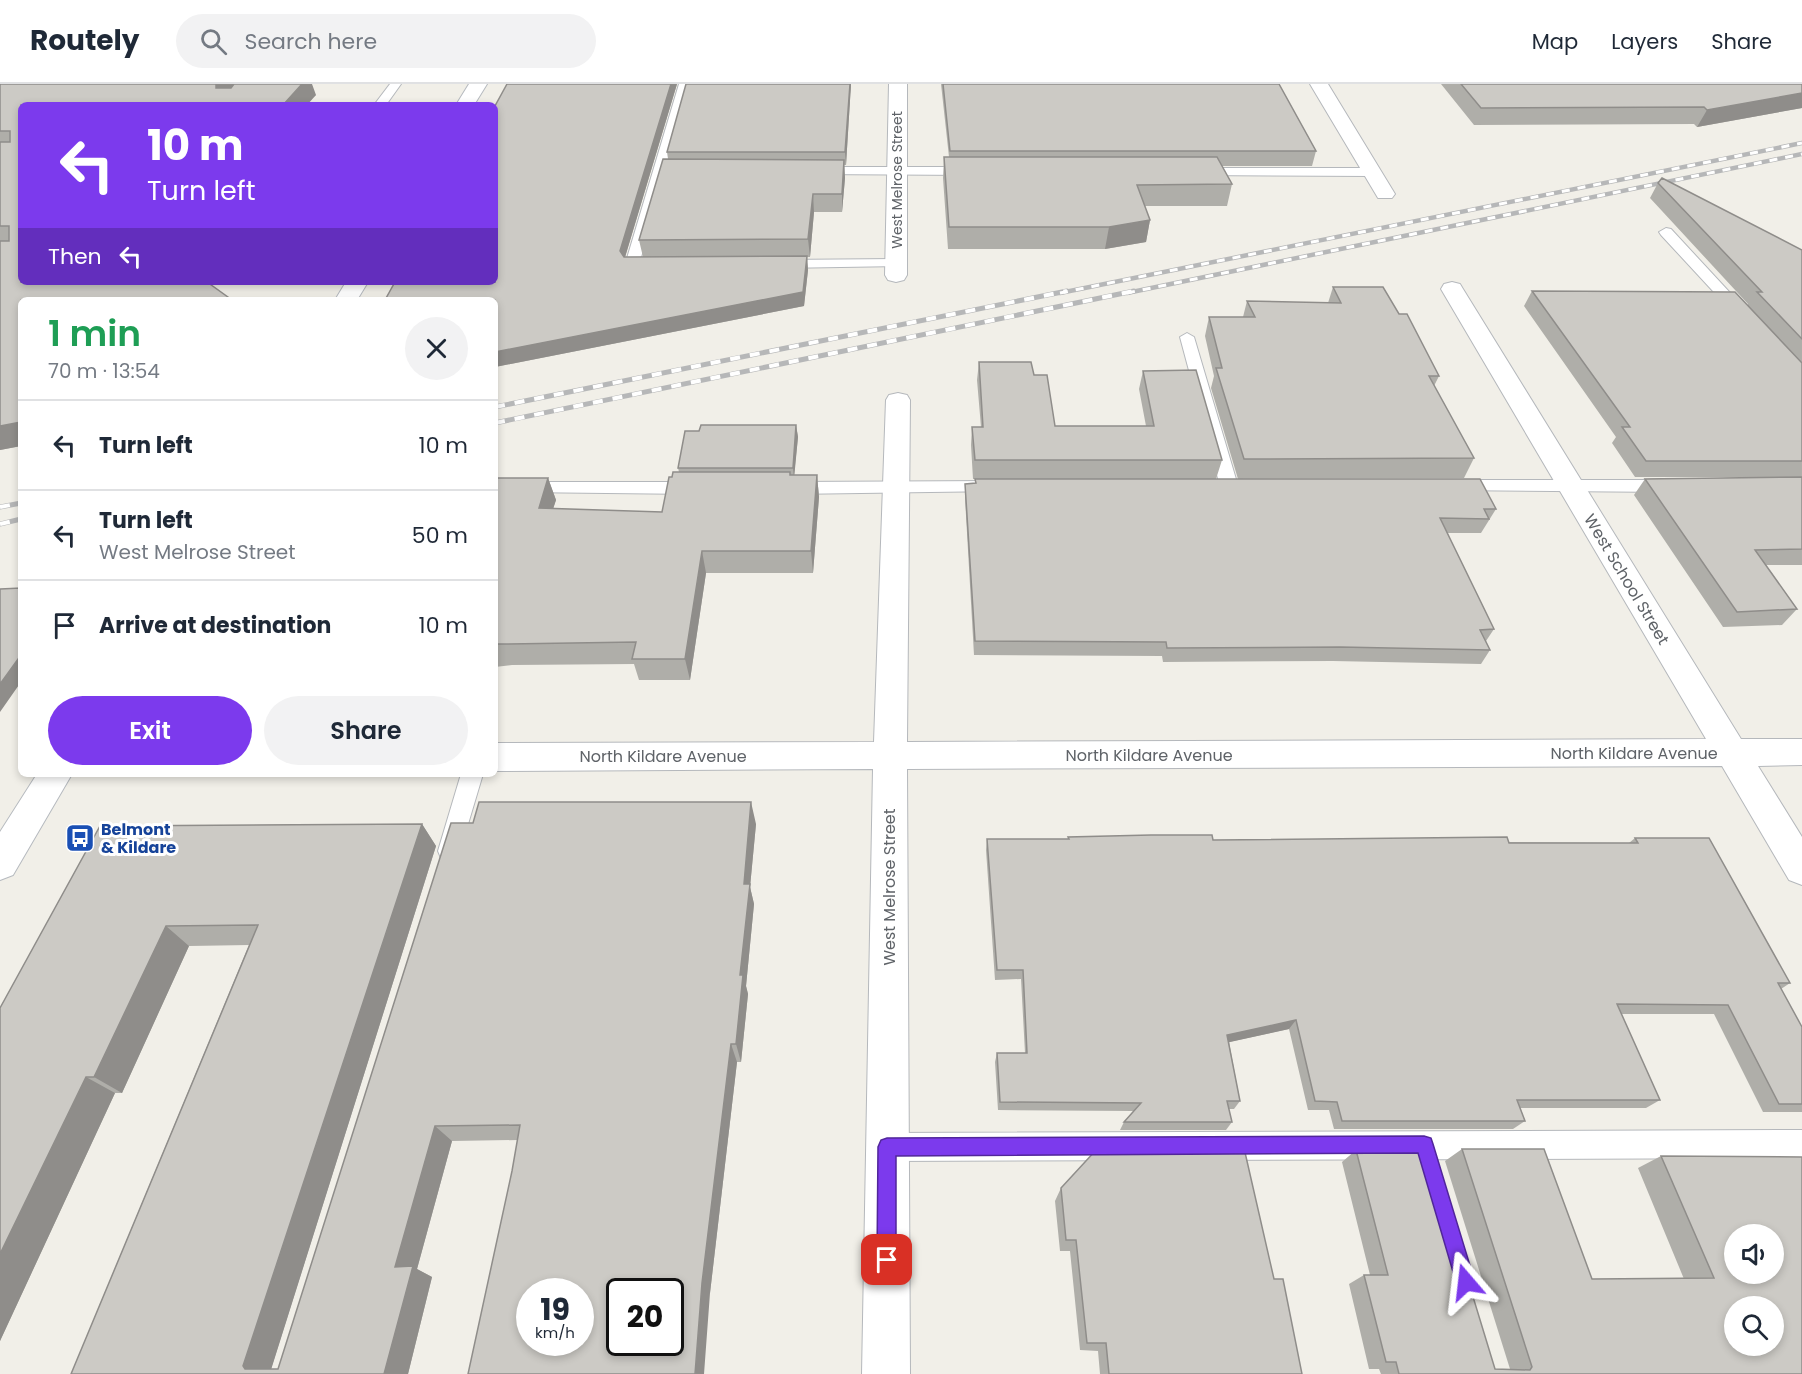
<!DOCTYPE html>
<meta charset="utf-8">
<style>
:root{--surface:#fff;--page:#f2f2f3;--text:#1f2937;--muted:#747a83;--line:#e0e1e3;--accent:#7c3aed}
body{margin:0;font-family:Poppins,sans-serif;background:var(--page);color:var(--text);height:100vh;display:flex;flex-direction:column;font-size:22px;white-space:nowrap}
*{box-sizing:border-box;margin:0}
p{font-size:20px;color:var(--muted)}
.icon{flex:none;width:33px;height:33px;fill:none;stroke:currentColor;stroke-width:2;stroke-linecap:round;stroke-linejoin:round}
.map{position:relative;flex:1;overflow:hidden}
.drawer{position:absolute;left:18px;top:213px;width:480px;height:480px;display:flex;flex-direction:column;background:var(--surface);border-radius:9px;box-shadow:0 3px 9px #0003}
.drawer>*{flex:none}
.top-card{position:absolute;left:18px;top:18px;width:480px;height:183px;border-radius:9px;box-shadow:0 3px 9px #0003;background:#7c3aed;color:#fff;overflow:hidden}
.tools{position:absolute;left:1724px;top:1140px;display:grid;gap:12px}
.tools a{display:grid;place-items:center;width:60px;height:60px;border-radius:50%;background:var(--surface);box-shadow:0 3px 9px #0003;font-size:30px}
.speed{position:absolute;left:516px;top:1194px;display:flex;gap:12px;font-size:30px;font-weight:700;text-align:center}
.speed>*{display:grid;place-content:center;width:78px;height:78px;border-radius:50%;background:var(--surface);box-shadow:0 3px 9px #0003;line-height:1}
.speed small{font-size:15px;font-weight:400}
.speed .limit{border:3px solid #111;border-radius:9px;background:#fff;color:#111}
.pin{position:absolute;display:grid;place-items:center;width:51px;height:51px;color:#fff;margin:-26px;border-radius:12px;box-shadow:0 3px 9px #0006}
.me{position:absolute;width:66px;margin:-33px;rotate:343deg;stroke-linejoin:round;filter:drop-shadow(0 0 4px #0008)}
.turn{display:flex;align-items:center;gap:21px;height:126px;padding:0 30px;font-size:27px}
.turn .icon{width:78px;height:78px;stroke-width:2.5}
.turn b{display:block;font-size:42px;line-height:51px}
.then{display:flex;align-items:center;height:57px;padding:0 30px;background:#0003;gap:12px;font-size:22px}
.round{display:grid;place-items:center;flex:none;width:63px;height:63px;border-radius:32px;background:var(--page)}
.head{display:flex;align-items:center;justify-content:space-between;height:102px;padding:0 30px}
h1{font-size:36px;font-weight:600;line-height:45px;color:#1e9e55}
.cta{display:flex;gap:12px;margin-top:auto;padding:12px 30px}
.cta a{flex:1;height:69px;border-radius:36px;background:var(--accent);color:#fff;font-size:24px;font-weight:600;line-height:69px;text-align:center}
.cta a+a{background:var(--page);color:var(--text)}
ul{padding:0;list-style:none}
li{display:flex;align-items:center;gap:18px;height:90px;padding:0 30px;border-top:2px solid var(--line)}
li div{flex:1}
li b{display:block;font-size:22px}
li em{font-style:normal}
header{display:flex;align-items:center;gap:36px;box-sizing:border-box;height:84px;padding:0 30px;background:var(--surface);border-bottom:2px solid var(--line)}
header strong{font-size:28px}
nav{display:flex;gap:33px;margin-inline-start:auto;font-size:21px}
.search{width:420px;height:54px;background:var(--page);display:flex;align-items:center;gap:15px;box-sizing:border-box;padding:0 21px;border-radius:33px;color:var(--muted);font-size:22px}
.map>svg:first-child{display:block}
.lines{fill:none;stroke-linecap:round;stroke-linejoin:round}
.service-casing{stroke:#b5b8bc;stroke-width:2}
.minor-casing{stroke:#b5b8bc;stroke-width:2}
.secondary-casing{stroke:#b6babf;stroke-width:2}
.service{fill:#fff;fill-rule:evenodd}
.minor{fill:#fff;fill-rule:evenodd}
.secondary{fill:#fff;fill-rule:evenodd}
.rail-far1-casing{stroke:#b6b7b8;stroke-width:4.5}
.rail-casing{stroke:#b6b7b8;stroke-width:5}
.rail-far1{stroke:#fff;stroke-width:3;stroke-dasharray:8;stroke-linecap:butt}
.rail{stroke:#fff;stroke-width:4;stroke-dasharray:10;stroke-linecap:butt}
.wall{fill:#afaea9}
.shaded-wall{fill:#8f8d8a}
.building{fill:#cccac5;stroke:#8f8d8a;stroke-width:1.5;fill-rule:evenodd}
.route{fill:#7c3aed;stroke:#51269a;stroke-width:1.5}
.labels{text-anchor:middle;stroke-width:6;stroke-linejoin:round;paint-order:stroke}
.far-street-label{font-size:14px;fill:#5f6368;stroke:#fff}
.street-label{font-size:16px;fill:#5f6368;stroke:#fff}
.transit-label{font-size:16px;font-weight:bold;fill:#164399;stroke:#fff;text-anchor:start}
</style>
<header>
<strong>Routely</strong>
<div class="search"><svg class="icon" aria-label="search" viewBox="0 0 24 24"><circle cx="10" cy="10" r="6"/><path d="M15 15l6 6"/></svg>Search here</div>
<nav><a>Map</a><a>Layers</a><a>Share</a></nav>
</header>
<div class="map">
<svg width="1802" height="1290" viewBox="0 0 1802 1290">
<rect width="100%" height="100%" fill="#f1efe8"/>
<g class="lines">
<!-- service casing -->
<g class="service-casing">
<path id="service" d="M390,0h11l-15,21h-12z
M679,0h10l-49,177h10l7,4 -7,4 -23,-1 -2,-3z
M816,83h155l6,4 -6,4 -159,-1v-6z
M1197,84h175l6,4 -6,4 -179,-1 -2,-3z
M1666,144l5,1 75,81 2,3 -2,3h-10l-75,-81 -2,-3z
M896,175l7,4 -2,3 -120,2 -7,-4 7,-4z
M1187,249l7,4 44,149 -3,4h-12l-3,-4 -40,-149z
M1455,396h214l6,2 3,4 -3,4 -6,2 -220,-2 -3,-4 3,-4z
M994,397l6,2 3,4 -3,4 -208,3 -6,-2 -3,-4 3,-4 6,-2z
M525,398h169l6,2 3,4 -3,4 -6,2 -175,-2 -3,-4 3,-4z
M461,690h22l-23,77 -3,7 -8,3 -8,-3 -3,-7z
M1802,1046v28l-915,3 -10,-4 -4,-10 4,-10 10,-4z"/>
</g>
<!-- minor casing -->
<g class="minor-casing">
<path id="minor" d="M889,0h18v191l-3,5 -8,2 -8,-2 -3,-5z
M1310,0h18l67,110 -3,4h-14z
M1452,198l8,2 3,5 278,450h61v26l-44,1 44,71v48l-13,-5 -67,-114 -815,3 3,605h-48l11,-605 -378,2v-28l379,-1 12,-342 3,-5 9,-2 9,2 3,5 -3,342 799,-3 -265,-450 3,-5z"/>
</g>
<!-- secondary casing -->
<g class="secondary-casing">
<path id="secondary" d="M469,0h18l-13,21h-18z
M346,198h22l-11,18h-22z
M37,690h35l-59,101 -13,5v-48z"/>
</g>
<!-- service -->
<use href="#service" class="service"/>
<!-- minor -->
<use href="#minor" class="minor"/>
<!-- secondary -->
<use href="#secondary" class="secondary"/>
<!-- rail-far1 casing -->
<g class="rail-far1-casing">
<path id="rail-far1" d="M1060,209l742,-150
M1127,209l675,-139"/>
</g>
<!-- rail casing -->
<g class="rail-casing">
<path id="rail" d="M495,323l572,-116
M495,339l639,-132
M0,423l21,-4
M0,440l21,-5"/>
</g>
<!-- rail-far1 -->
<use href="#rail-far1" class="rail-far1"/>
<!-- rail -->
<use href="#rail" class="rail"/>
</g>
<!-- wall -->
<path class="wall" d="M0,0l316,11 -295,205v146l-21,4z
M507,0h170l-52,173h18l-4,-17 29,-81 -1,-7 184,-68 -5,81h-2l1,13 -3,34h-28l-4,45h-3l1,13 -4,36 -309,61v-67z
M941,0h338l37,67 -4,15h-90l10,18 -5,22h-82l5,14 -4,22 -41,7h-157l-5,-71 1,-21h5z
M1441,0h361v24l-105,19 -3,-3 -220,1z
M1658,99l144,67v227h-167l-23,-34 4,-6 -92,-131 8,-15 216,14v-1l-98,-106z
M1333,203l66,27 40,62 -5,10 40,72 -10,20 -226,1 -27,-91 3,-12 -9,-40 4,-19h34l4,-16 81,2z
M979,278l55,13 21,51h91l-7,-37 4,-18 79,89 -6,19h-243l-2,-34 1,-18h9l-4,-47z
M796,341l2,12 -4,38h23l2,22 -6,76h-107l-16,107h-51l-5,-16 -122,1 -17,2v-189h53l8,22 -3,9 109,3 10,-35 7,-5 -1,-4 21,-37z
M1802,393v88h-36l31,44 -15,16 -59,2 -89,-132 11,-16z
M975,395l521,30 -15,24h-34l47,96 -8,12 4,9 -9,14 -148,-3 -170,1 -1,-6 -188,-1 -9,-157v-14l10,-1z
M451,739l305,1 -6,63 4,17 -8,82 2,8 -7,68h-4l-27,231 -198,-122 6,-31 -66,1 -35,128 15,8 -24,97h-337l178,-429 -60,1 -67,147h-7l-115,248v-333l100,-182 322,-2 14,22 -165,523h7z
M1068,753l145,3 416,3 6,-5 155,145 -9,6 21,38v85h-39l-49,-98h-93l39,86 -14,8h-126l5,13 -12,8h-179l-5,-19h-21l-19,-81 -60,13 11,59 -6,8h-5l3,13 -6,8h-106l4,-8 10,-11 -136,-1 -3,-48 2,-9h28l-4,-74 -26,1 -9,-130 1,-11h81z
M1462,1065l130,130h92l-46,-111 23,-12 141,218h-421l-2,-5h-10l-20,-85 15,-9h6l-28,-113 14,-12 139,219h15l-65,-208z
M1061,1104l213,91 28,95h-202l-2,-23 -18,-1 -10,-99h-10l-5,-50z"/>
<!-- shaded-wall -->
<path class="shaded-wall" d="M216,0h26l-18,21 -8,-17z
M302,0h10l4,11 -9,10h-24z
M671,0h6l-54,180 -3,-13z
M850,0h1l-5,81 -1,-13z
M1802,9v15l-105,19 10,-17z
M844,76l1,18 -3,34v-18z
M813,110l1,18 -4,45 -2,-18z
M1150,136l-4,22 -41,7 4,-22z
M807,172l1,14 -4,36 -309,61v-15z
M21,338v24l-21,4v-24z
M796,341l2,12 -4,42 -1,-11z
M817,391l2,22 -6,76 -2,-22z
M548,394l8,22 -10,30 -7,-22z
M702,467l4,22 -16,107 -5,-21z
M21,571v27l-21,30v-28z
M751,718l5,22 -6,63 4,17 -8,82 2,8 -7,68 -5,-18 8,-160z
M422,740l14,22 -166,527 -25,-4 -2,-3z
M166,842l23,20 -67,147 -28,-16z
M1296,936l-7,9 -68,15 6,-9z
M731,960l6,18 -27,231 -6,81h-9l7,-91z
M86,993l29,16 -115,248v-87z
M435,1042l17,15 -35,128 15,8 -24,97h-24l11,-107z"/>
<!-- building -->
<path class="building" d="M0,0h216v4h15l3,-4h68l-19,21h-262v177h186l25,18h-211v122l-21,4v-185h9v-15h-9v-84h10v-11h-10z
M507,0h164l-51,167 4,6 183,-1 -4,36 -308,60v-52h-110l10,-18h100v-176z
M686,0h164l-5,68h-178z
M943,0h336l37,67h-366z
M1461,0h341v9l-95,17 -3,-3 -223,1z
M944,73h273l15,27 -95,1 13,35 -41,7h-160z
M663,75l181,1 -2,34h-29l-5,45 -169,1z
M1662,94l140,72v89l-45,-47h5l-104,-109z
M1333,203h50l16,27h8l32,62h-10l45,82 -230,1 -28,-91h6l-13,-51h46l-8,-16 94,2z
M1532,207l203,1 67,71v98h-156l-24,-34h8z
M979,278h52l3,13h13l8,51h99l-11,-55 53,-1 26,90h-247l-3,-33h11z
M701,341h95l-3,43h-115l7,-37h14z
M673,388h117v3h27l-6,76h-109l-17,108h-53l4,-17 -133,2h-8v-166h53l-9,30 123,4 7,-35h3z
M1802,393v72l-47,1 42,59 -60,3 -92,-133z
M975,395h505l16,30h-12l5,10 -49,-1 54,111 -14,1 10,20 -150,-3 -173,1 -1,-6 -191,-1 -10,-157 11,-1z
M21,504v67l-21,29v-95z
M479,718h272l-7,82h6l-10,91h3l-7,69h-5l-29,239 -7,91h-227l44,-203 8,-46 -85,1 -40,141 18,-1 -29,108h-313l187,-449 -92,1 -72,151h-8l-86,177v-246l100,-182 322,-2 -179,542 2,3h33l173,-546h22zM530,1208h50v50h-50zM620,1208h50v50h-50z
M1151,751h61l1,5 294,-3 2,6h129l-3,-5h74l81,145h-12l24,44v77h-23l-51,-99 -111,-1 43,96h-143l8,21h-183l-5,-19 -22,-1 -19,-81 -69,15 13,66h-13l5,21h-108l17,-19 -141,-1 -3,-49h30l-4,-83h-26l-10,-131h82l-1,-2z
M1244,1064l30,131h9l19,95h-193l-3,-31h-19l-11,-103h-10l-5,-52 36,-39z
M1428,1065l67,220 35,1 2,-3 -70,-218h82l48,130 122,-1 -53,-122 141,1v217h-403l-3,-12h-10l-22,-87h24l-32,-125zM1734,1150h39v40h-39zM1734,1222h39v40h-39z"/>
<!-- route -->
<path class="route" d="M1424,1052l7,2 2,6 42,138 -3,7 -6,3 -7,-3 -3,-7 -38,-129 -522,3v104l-3,7 -6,3 -7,-3 -3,-7 1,-113 3,-7 6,-2z"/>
<!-- icons -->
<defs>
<g id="bus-square" transform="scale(1.5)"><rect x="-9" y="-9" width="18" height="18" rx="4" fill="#1a4fb4" stroke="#fff"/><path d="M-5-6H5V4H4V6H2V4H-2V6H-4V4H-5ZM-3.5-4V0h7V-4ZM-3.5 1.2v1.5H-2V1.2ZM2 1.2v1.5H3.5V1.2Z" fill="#fff"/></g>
</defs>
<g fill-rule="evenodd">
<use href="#bus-square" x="80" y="754"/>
</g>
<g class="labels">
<!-- far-street labels -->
<g class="far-street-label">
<text transform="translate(897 96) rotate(-90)" y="5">West Melrose Street</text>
</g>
<!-- street labels -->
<g class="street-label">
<text transform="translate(1627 495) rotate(59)" y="6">West School Street</text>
<text x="1634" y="675">North Kildare Avenue</text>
<text x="1149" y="677">North Kildare Avenue</text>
<text x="663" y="678">North Kildare Avenue</text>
<text transform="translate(889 803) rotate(-90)" y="6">West Melrose Street</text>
</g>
<!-- transit labels -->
<g class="transit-label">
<text x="101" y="751">Belmont<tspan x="101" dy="18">&amp; Kildare</tspan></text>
</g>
</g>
</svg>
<div class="tools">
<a><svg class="icon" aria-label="sound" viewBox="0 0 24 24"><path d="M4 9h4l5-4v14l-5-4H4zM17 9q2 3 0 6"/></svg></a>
<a><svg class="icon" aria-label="search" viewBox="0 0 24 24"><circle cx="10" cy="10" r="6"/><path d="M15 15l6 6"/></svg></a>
</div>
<div class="speed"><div>19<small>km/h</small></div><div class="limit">20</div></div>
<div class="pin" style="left:887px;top:1176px;background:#d93025"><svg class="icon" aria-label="arrive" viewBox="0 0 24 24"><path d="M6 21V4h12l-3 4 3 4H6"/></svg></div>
<svg class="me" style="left:1466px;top:1198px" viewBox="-20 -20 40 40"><path d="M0-17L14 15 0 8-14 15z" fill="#7c3aed" stroke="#fff" stroke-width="4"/></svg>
<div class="top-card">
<div class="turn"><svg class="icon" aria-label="left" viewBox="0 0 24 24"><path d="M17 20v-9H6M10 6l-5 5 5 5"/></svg><div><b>10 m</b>Turn left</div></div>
<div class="then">Then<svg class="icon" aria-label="left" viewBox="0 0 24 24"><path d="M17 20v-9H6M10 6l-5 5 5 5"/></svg></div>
</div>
<section class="drawer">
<div class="head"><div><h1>1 min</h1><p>70 m · 13:54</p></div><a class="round"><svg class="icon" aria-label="close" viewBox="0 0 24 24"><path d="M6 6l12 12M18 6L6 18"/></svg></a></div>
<ul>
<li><svg class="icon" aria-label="left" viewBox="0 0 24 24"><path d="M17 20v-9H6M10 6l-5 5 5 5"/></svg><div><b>Turn left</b></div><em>10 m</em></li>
<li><svg class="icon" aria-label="left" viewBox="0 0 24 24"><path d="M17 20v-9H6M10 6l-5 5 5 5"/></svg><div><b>Turn left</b><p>West Melrose Street</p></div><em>50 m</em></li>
<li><svg class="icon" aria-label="arrive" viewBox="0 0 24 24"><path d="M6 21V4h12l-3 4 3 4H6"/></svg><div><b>Arrive at destination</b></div><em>10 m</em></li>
</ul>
<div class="cta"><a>Exit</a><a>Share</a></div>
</section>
</div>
